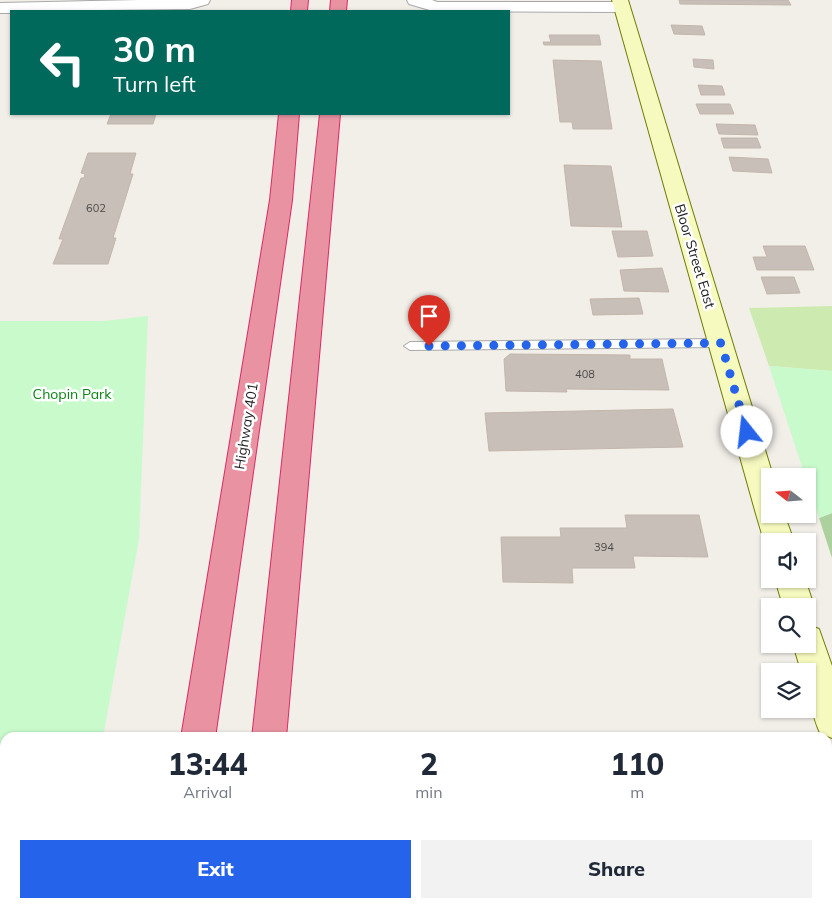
<!DOCTYPE html>
<style>
:root{--surface:#fff;--page:#f2f2f3;--text:#1f2937;--muted:#747a83;--accent:#2563eb}
body{margin:0;font-family:Mulish,sans-serif;background:var(--page);color:var(--text);height:100vh;display:flex;flex-direction:column;font-size:19px;white-space:nowrap}
*{box-sizing:border-box;margin:0}
p{font-size:16px;color:var(--muted)}
.icon{flex:none;width:28px;height:28px;fill:none;stroke:currentColor;stroke-width:2;stroke-linecap:round;stroke-linejoin:round}
.map{position:relative;flex:1;overflow:hidden}
.sheet{position:absolute;left:0px;top:732px;width:832px;height:176px;display:flex;flex-direction:column;background:var(--surface);border-radius:15px 15px 0 0;box-shadow:0 1px 4px #0004}
.sheet>*{flex:none}
.banner{position:absolute;left:10px;top:10px;width:500px;height:105px;border-radius:0px;box-shadow:0 1px 4px #0004;background:#00695c;color:#fff;overflow:hidden}
.needle{width:32px;rotate:287deg}
.tools{position:absolute;left:761px;top:468px;display:grid;gap:10px}
.tools a{display:grid;place-items:center;width:55px;height:55px;border-radius:0px;background:var(--surface);box-shadow:0 1px 4px #0004;font-size:25px}
.pin{position:absolute;display:grid;place-items:center;width:42px;height:42px;color:#fff;margin:-51px -21px;border-radius:50% 50% 50% 0;rotate:-45deg;box-shadow:0 0 5px #0007}
.pin .icon{rotate:45deg}
.me{position:absolute;width:55px;margin:-28px;rotate:344deg;stroke-linejoin:round;filter:drop-shadow(0 0 4px #0008)}
.turn{display:flex;align-items:center;gap:18px;height:105px;padding:0 20px;font-size:22px}
.turn .icon{width:65px;height:65px;stroke-width:2.5}
.turn b{display:block;font-size:35px;line-height:42px}
.eta{display:flex;justify-content:space-evenly;align-items:center;height:85px;text-align:center}
.eta b{font-size:30px;font-weight:800;line-height:35px}
.primary-button{display:flex;gap:10px;margin-top:auto;padding:10px 20px}
.primary-button a{flex:1;height:58px;border-radius:0px;background:var(--accent);color:#fff;font-size:20px;font-weight:800;line-height:58px;text-align:center}
.primary-button a+a{background:var(--page);color:var(--text)}
.map>svg:first-child{display:block}
.grass{fill:#cdebb0}
.forest{fill:#add19e}
.park{fill:#c8facc}
.building{fill:#c7bfb8;stroke:#c4b6ab}
.lines{fill:none;stroke-linecap:round;stroke-linejoin:round}
.service-casing{stroke:#a9a9a9;stroke-width:2}
.minor-casing{stroke:#a9a9a9;stroke-width:2}
.secondary-casing{stroke:#707d05;stroke-width:2}
.motorway-casing{stroke:#dc2a67;stroke-width:2}
.service{fill:#fff;fill-rule:evenodd}
.minor{fill:#fff;fill-rule:evenodd}
.secondary{fill:#f7fabf;fill-rule:evenodd}
.motorway{fill:#e892a2;fill-rule:evenodd}
.route{stroke:#2563eb;stroke-width:9;stroke-dasharray:0 16.2}
.labels{text-anchor:middle;stroke-width:5;stroke-linejoin:round;paint-order:stroke}
.number-label{font-size:11px;fill:#4b4948}
.street-label{font-size:14px;fill:#222;stroke:#fff}
.park-label{font-size:14px;fill:#0c8416;stroke:#fff}
</style>
<div class="map">
<svg width="832" height="908" viewBox="0 0 832 908">
<rect width="100%" height="100%" fill="#f2efe9"/>
<!-- grass -->
<path class="grass" d="M832,306v65l-63,-5 -20,-58z"/>
<!-- forest -->
<path class="forest" d="M832,513v45l-13,-40z"/>
<!-- park -->
<path class="park" d="M148,316l-9,223 -36,198 -98,1v166h68v4h-73v-587h104z
M769,366l63,5v142l-13,5 -11,-35v-7h-3z"/>
<!-- building -->
<path class="building" d="M679,0h109l3,5 -111,-1z
M671,25l31,1 3,9 -31,-1z
M549,35h50l2,10h-57l-1,-3h8z
M693,59l20,1 1,9 -20,-2z
M553,60l48,1 11,68h-39l-1,-7h-12z
M698,85l24,1 3,9h-24z
M696,104h34l4,10h-34z
M111,114h45l-3,10h-46z
M716,124l39,1 3,10 -39,-1z
M721,138h36l4,10h-37z
M88,153h48l-6,21h3l-20,64h3l-8,26h-55l10,-25h-4l22,-61h3l1,-4 -4,-1z
M729,157l39,2 4,14 -39,-2z
M564,165l47,1 11,61 -51,-1z
M612,231h35l6,25 -35,1z
M763,246h42l9,24h-57l-4,-13h14z
M662,268l7,24 -45,-1 -4,-21z
M761,277h33l6,16 -33,1z
M639,298l4,16 -50,1 -3,-16z
M510,354l120,1v4h32l7,31 -103,-1 1,3 -61,-1 -2,-32z
M673,409l10,38 -194,4 -4,-38z
M625,515h74l9,42 -75,-1 2,12h-63l1,15 -70,-1 -2,-45h60l-1,-9h67z"/>
<g class="lines">
<!-- service casing -->
<g class="service-casing">
<path id="service" d="M721,339l6,4 -6,4 -311,3 -6,-4 6,-4z"/>
</g>
<!-- minor casing -->
<g class="minor-casing">
<path id="minor" d="M139,0h71l-2,4 -18,5 -179,2v2h-11v-10z
M407,0h25l5,2h185l6,1 2,4 -2,4 -6,1 -189,-1 -24,-7z"/>
</g>
<!-- secondary casing -->
<g class="secondary-casing">
<path id="secondary" d="M612,0h16l145,476h-3v38h14l10,27h-24v9l-6,-9 -8,-27z
M775,579h30l9,27 -5,10h-1v-10h-25z
M808,625l11,4 13,37v72l-12,-5c-9,-20 -12,-39 -12,-62h-7l-8,-27h15z"/>
</g>
<!-- motorway casing -->
<g class="motorway-casing">
<path id="motorway" d="M292,0h16l-1,11h-16z
M331,0h16l-1,11h-16z
M279,114h20l-7,86 -77,538h-34l89,-538z
M320,114h20l-54,624h-34z
M153,904h38v4h-38z
M233,904h38v4h-38z"/>
</g>
<!-- service -->
<use href="#service" class="service"/>
<!-- minor -->
<use href="#minor" class="minor"/>
<!-- secondary -->
<use href="#secondary" class="secondary"/>
<!-- motorway -->
<use href="#motorway" class="motorway"/>
</g>
<g class="lines">
<!-- route -->
<path class="route" d="M429,346l292,-3 26,89"/>
</g>
<g class="labels">
<!-- number labels -->
<g class="number-label">
<text x="96" y="212">602</text>
<text x="585" y="378">408</text>
<text x="604" y="551">394</text>
</g>
<!-- street labels -->
<g class="street-label">
<text transform="translate(695 256) rotate(73)" y="5">Bloor Street East</text>
<text transform="translate(246 426) rotate(-81)" y="5">Highway 401</text>
</g>
<!-- park labels -->
<g class="park-label">
<text x="72" y="399">Chopin Park</text>
</g>
</g>
</svg>
<div class="tools">
<a><svg class="needle" viewBox="-14 -14 28 28"><path d="M0-13l5 13h-10z" fill="#e53935"/><path d="M0 13l5-13h-10z" fill="#747a83"/></svg></a>
<a><svg class="icon" aria-label="sound" viewBox="0 0 24 24"><path d="M4 9h4l5-4v14l-5-4H4zM17 9q2 3 0 6"/></svg></a>
<a><svg class="icon" aria-label="search" viewBox="0 0 24 24"><circle cx="10" cy="10" r="6"/><path d="M15 15l6 6"/></svg></a>
<a><svg class="icon" aria-label="layers" viewBox="0 0 24 24"><path d="M12 4l9 5-9 5-9-5zM3 14l9 5 9-5"/></svg></a>
</div>
<div class="pin" style="left:429px;top:346px;background:#d93025"><svg class="icon" aria-label="arrive" viewBox="0 0 24 24"><path d="M6 21V4h12l-3 4 3 4H6"/></svg></div>
<svg class="me" style="left:747px;top:432px" viewBox="-20 -20 40 40"><circle r="19" fill="#fff"/><path d="M0-13L10 11 0 6-10 11z" fill="#2563eb"/></svg>
<div class="banner">
<div class="turn"><svg class="icon" aria-label="left" viewBox="0 0 24 24"><path d="M17 20v-9H6M10 6l-5 5 5 5"/></svg><div><b>30 m</b>Turn left</div></div>
</div>
<section class="sheet">
<div class="eta">
<div><b>13:44</b><p>Arrival</p></div>
<div><b>2</b><p>min</p></div>
<div><b>110</b><p>m</p></div>
</div>
<div class="primary-button"><a>Exit</a><a>Share</a></div>
</section>
</div>
